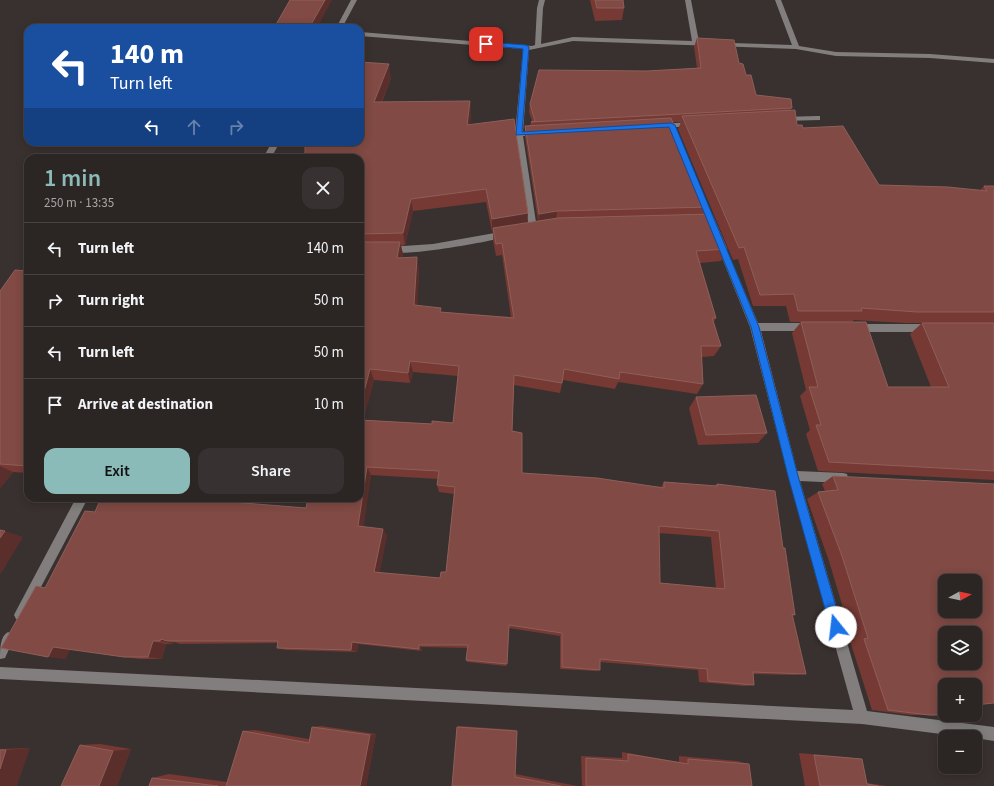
<!DOCTYPE html>
<meta charset="utf-8">
<style>
:root{--surface:#2b2524;--page:#373131;--text:#f1f3f6;--muted:#a6a5a6;--line:#474241;--accent:#8bbbb9}
body{margin:0;font-family:"Source Sans 3",sans-serif;background:var(--page);color:var(--text);height:100vh;display:flex;flex-direction:column;font-size:15px;white-space:nowrap}
*{box-sizing:border-box;margin:0}
p{font-size:13px;color:var(--muted)}
.icon{flex:none;width:22px;height:22px;fill:none;stroke:currentColor;stroke-width:2;stroke-linecap:round;stroke-linejoin:round}
.map{position:relative;flex:1;overflow:hidden}
.sheet{position:absolute;left:24px;top:154px;width:340px;height:348px;display:flex;flex-direction:column;background:var(--surface);border-radius:12px;box-shadow:0 2px 10px #0003,0 0 0 1px var(--line)}
.sheet>*{flex:none}
.top-card{position:absolute;left:24px;top:24px;width:340px;height:122px;border-radius:12px;box-shadow:0 2px 10px #0003,0 0 0 1px var(--line);background:#1a4fa0;color:#fff;overflow:hidden}
.needle{width:26px;rotate:82deg}
.fabs{position:absolute;left:938px;top:574px;display:grid;gap:8px}
.fabs a{display:grid;place-items:center;width:44px;height:44px;border-radius:8px;background:var(--surface);box-shadow:0 2px 10px #0003,0 0 0 1px var(--line);font-size:20px}
.pin{position:absolute;display:grid;place-items:center;width:34px;height:34px;color:#fff;margin:-17px;border-radius:8px;box-shadow:0 2px 6px #0006}
.me{position:absolute;width:44px;margin:-22px;rotate:344deg;stroke-linejoin:round;filter:drop-shadow(0 0 3px #0008)}
.turn{display:flex;align-items:center;gap:14px;height:84px;padding:0 20px;font-size:18px}
.turn .icon{width:52px;height:52px;stroke-width:2.5}
.turn b{display:block;font-size:28px;line-height:34px}
.lanes{display:flex;align-items:center;height:38px;padding:0 20px;background:#0003;justify-content:center;gap:20px;direction:ltr}
.lanes .off{opacity:.35}
.round{display:grid;place-items:center;flex:none;width:42px;height:42px;border-radius:12px;background:var(--page)}
.overview{display:flex;align-items:center;justify-content:space-between;height:68px;padding:0 20px}
h1{font-size:24px;font-weight:600;line-height:30px;color:var(--accent)}
.action{display:flex;gap:8px;margin-top:auto;padding:8px 20px}
.action a{flex:1;height:46px;border-radius:12px;background:var(--accent);color:#111;font-size:16px;font-weight:600;line-height:46px;text-align:center}
.action a+a{background:var(--page);color:var(--text)}
ul{padding:0;list-style:none}
li{display:flex;align-items:center;gap:12px;height:52px;padding:0 20px;border-top:1px solid var(--line)}
li div{flex:1}
li b{display:block;font-size:15px}
li em{font-style:normal}
.map>svg:first-child{display:block}
.lines{fill:none;stroke-linecap:round;stroke-linejoin:round}
.minor{fill:#827e7e;fill-rule:evenodd}
.wall{fill:#773933;fill-rule:evenodd}
.shaded-wall{fill:#5a2f2b}
.building{fill:#814a44;stroke:#8e5f59;fill-rule:evenodd}
.route{fill:#1a73e8;stroke:#114b97}
</style>
<div class="map">
<svg width="994" height="786" viewBox="0 0 994 786">
<rect width="100%" height="100%" fill="#393130"/>
<g class="lines">
<!-- minor -->
<path class="minor" d="M351,0h6l-15,28h-6z
M539,0h6l-2,8 -2,36 32,-7 119,4 -7,-41h6l8,42 93,3 -17,-45h6l18,46 37,6 94,2 64,5v4l-64,-5 -94,-2 -40,-7 -223,-8 -44,9 -6,82 15,-1 4,2 -4,2 -15,1 14,93 -4,3 -4,-3 -14,-95 8,-85 -163,-13v-4l172,14 3,-1 2,-37z
M817,116h3v4l-38,1 -4,-2 4,-2z
M692,122h3v4l-35,2 -4,-2 4,-2z
M272,142h8l-9,16h-8z
M506,231l4,3 -1,2c-15,5 -117,24 -124,14l4,-3 44,-3z
M720,240l4,3 34,80h51l3,1 2,3 -2,3 -3,1h-48l36,140 46,2 4,1 1,4 -1,4 -4,1 -43,-2 67,230 127,16v14l-19,-3v-1h-10l-103,-13 -862,-45v-12l853,43 -65,-234 -38,-149 -34,-84z
M855,324h74l3,1 2,3 -2,3 -3,1h-74l-3,-1 -2,-3 2,-3z
M76,498h12l-64,121 -4,2 -4,-2 -2,-4 2,-4z
M8,632l4,2 2,4 -9,20 -5,1c0,-10 0,-23 8,-27z"/>
</g>
<!-- wall -->
<path class="wall" d="M590,0h33l1,8 -2,12 -27,1z
M697,38l42,25 7,12 10,20 36,13 -2,2 7,15 6,3 76,57 101,5 4,-4h10v294l-176,-9 -12,-37 4,-4 -10,-34 6,-6 -14,-57 9,-11h-11l-4,-16h-33l-15,-47 -5,1 -55,-131 3,-7h-8l35,85 -3,7 22,35 -6,12 -21,2 16,55 -2,4 7,24 -7,10 -12,1 1,27 -6,10 -79,-12 -3,7 -52,-9 -3,13 -46,-8 -2,46 10,42 139,14 3,-5 51,4 2,-2 66,64 12,67 -3,1 14,58 -13,1 -40,-1 1,11 -10,1 -45,-4 -1,-12 -98,-8v8l-4,1 -36,-2v-33l-51,-8 -3,38 -39,-4 -1,-2 2,-12 -46,-1v4l-64,-7 -1,8 -71,-2 -9,-2 1,-5 -98,1 -6,-2 -1,2h-7l-4,15h-23l-69,-10 -5,10 -20,-71 50,-76 6,-14h119l-2,3 88,7 54,-10v-340h-55l86,-80 -9,24 89,12 -1,10 57,99 11,-2 -13,-84v-11h5l1,-4 1,-1 -3,-9 1,-8 117,-33 50,-3 -3,-21zM486,202l6,30 1,-1v9l3,16 6,-1 9,62 -69,-5 -25,-7 2,-36 -17,-11 1,-4 -2,-8 4,-1 8,-34zM854,320l51,3h17l-12,11 21,53h-43l-36,-65zM413,372l45,4 -5,47 -21,1 -69,-4 11,-40 36,3zM371,475l67,4 -1,6 2,7 15,2 -8,78 -6,6 -61,-5 8,-38 -24,-9zM659,533l52,4 5,51 -56,-5z
M28,271v202l-15,-1 -13,16v-197z
M696,397l71,36 -9,10 -60,2 -9,-37z
M833,476l142,209 -46,30h-18l-39,-5 -22,-69h3l-24,-80 -22,-62 11,-7 7,-1 -3,-7z
M321,726l55,8 -10,52h-217l3,-8 17,-4 58,8 16,-51 12,-1 54,9 3,-12z
M459,726l57,4 1,1 -2,43 62,12h-125l5,-59z
M100,744l31,5 -14,37 -37,-41z
M30,748l-30,38v-37z
M622,752l57,10v-6l58,5 12,3 3,22h-170l-1,-30 41,2z
M799,753l46,4 17,2 5,24 20,3h-82z"/>
<!-- shaded-wall -->
<path class="shaded-wall" d="M325,0h7l-15,28h-8z
M389,64l2,14 -15,37 -2,-13z
M470,101l1,13 -3,24 -1,-13z
M411,199l2,12 -8,34 -2,-12z
M557,211l-1,11 -18,2 1,-10z
M528,213l-1,13 -34,2v3l-1,1v-13z
M400,242l3,12 -4,16 -2,-12z
M417,257l2,12 -2,47 -3,-11z
M410,361l3,11 -3,11 -2,-10z
M370,369l4,11 -13,49 -1,-3v-19z
M0,466l13,6 -13,16z
M367,467l4,8 -8,57 -5,-6z
M206,498h14l-4,9 -10,-7z
M383,529l4,6 -8,42 -5,-5z
M5,531l18,6 -23,38v-37z
M161,639l6,2 7,1 -1,2 -13,-3z
M153,641l13,3 -4,15 -14,-2z
M352,642l6,2 -1,8 -6,-2z
M419,645l3,2v4l-3,-2z
M53,647l17,2 -5,10 -17,-2z
M376,734l-10,52h-6l10,-51z
M30,748l-13,38h-17v-17l6,-19z
M131,749l-14,37h-18l14,-35z"/>
<!-- building -->
<path class="building" d="M290,0h35l-16,28h-35z
M595,0h28l1,8h-27z
M697,38l37,2 5,23 4,1 3,11h5l5,20 35,4 1,9 -261,14 4,-1 -5,-17 9,-34 108,1 54,-3z
M360,62l29,2 -15,38 96,-1 -3,24 47,-6 14,94 -36,6 -6,-30 -75,10 -8,34 -43,1v-76h-55v-16h55z
M795,110l2,15h5l1,3 40,-2 36,59 69,2 39,4 -3,-5h10v126h-77l-56,-4 1,3h-64l-4,-17 -34,1 -16,-48 -5,1 -57,-132z
M671,118l37,89 -151,4 -18,3 -14,-88z
M712,214l15,35 -31,2 20,67h-4l9,28h-20l2,38 -83,-12 -1,7 -55,-10 -2,14 -48,-8 -2,56 10,2v40l75,5 67,10v-6l53,4v-2l58,7 8,57h2l10,67 -3,-1 14,60 -53,-2 1,13 -46,-4 -1,-12 -107,-10v11l-38,-3v-34l-53,-8 -2,39 -41,-4 2,-15h-49v4l-67,-7 -1,8 -74,-2 1,-7h-111l-6,-2 -1,2h-7l-5,16h-24l-71,-10 -5,10 -47,-9 35,-62 9,2 40,-77 10,1 6,-14h105v2l100,8 2,-10h52v-78l72,4v-3l21,2 6,-57 -49,-5 -2,12 -38,-4 -10,38v-165h40l-3,16 20,-1 -3,48 27,3 -1,4 74,6 -12,-75 -6,1 -3,-16 65,-10zM367,467l72,4 -2,14 18,2 -9,85h-5l-1,6 -66,-6 9,-43 -25,-3zM659,526l60,5 6,58 -65,-6z
M15,270l13,1v195l-28,-2v-173z
M801,322h65l22,65h61l-27,-64h72v148l-165,-9 -13,-37h5l-12,-38h9z
M756,395l11,38 -61,2 -10,-38z
M833,476l161,8v219l-19,2v-20h-30v30h-16l-41,-5 -24,-71 4,-1 -26,-82 -24,-64 20,-2zM945,581h30v30h-30zM945,633h30v30h-30z
M0,530l5,1 -5,7z
M312,727l58,8 -10,51h-134l17,-55 66,12z
M457,727l60,4 -2,46 46,9h-109z
M80,745l33,6 -14,35h-38z
M0,750h6l-6,19z
M628,754l60,10v-5l61,5 3,22h-166v-28l42,3z
M814,755l48,4 5,25 11,2h-58z
M152,778l66,8h-69z"/>
<!-- route -->
<path class="route" d="M486,42l40,3 3,2 -7,85 149,-9 4,2 84,202 39,149 44,151 -2,4 -4,1 -4,-1 -2,-4 -42,-151 -37,-149 -82,-200 -153,8 7,-86 -39,-4 -1,-1z"/>
</svg>
<div class="fabs">
<a><svg class="needle" viewBox="-14 -14 28 28"><path d="M0-13l5 13h-10z" fill="#e53935"/><path d="M0 13l5-13h-10z" fill="#a6a5a6"/></svg></a>
<a><svg class="icon" aria-label="layers" viewBox="0 0 24 24"><path d="M12 4l9 5-9 5-9-5zM3 14l9 5 9-5"/></svg></a>
<a>+</a>
<a>−</a>
</div>
<div class="pin" style="left:486px;top:44px;background:#d93025"><svg class="icon" aria-label="arrive" viewBox="0 0 24 24"><path d="M6 21V4h12l-3 4 3 4H6"/></svg></div>
<svg class="me" style="left:836px;top:627px" viewBox="-20 -20 40 40"><circle r="19" fill="#fff"/><path d="M0-13L10 11 0 6-10 11z" fill="#1a73e8"/></svg>
<div class="top-card">
<div class="turn"><svg class="icon" aria-label="left" viewBox="0 0 24 24"><path d="M17 20v-9H6M10 6l-5 5 5 5"/></svg><div><b>140 m</b>Turn left</div></div>
<div class="lanes"><svg class="icon" aria-label="left" viewBox="0 0 24 24"><path d="M17 20v-9H6M10 6l-5 5 5 5"/></svg><svg class="icon off" aria-label="ahead" viewBox="0 0 24 24"><path d="M12 20V5M6 11l6-6 6 6"/></svg><svg class="icon off" aria-label="right" viewBox="0 0 24 24"><path d="M7 20v-9h11M14 6l5 5-5 5"/></svg></div>
</div>
<section class="sheet">
<div class="overview"><div><h1>1 min</h1><p>250 m · 13:35</p></div><a class="round"><svg class="icon" aria-label="close" viewBox="0 0 24 24"><path d="M6 6l12 12M18 6L6 18"/></svg></a></div>
<ul>
<li><svg class="icon" aria-label="left" viewBox="0 0 24 24"><path d="M17 20v-9H6M10 6l-5 5 5 5"/></svg><div><b>Turn left</b></div><em>140 m</em></li>
<li><svg class="icon" aria-label="right" viewBox="0 0 24 24"><path d="M7 20v-9h11M14 6l5 5-5 5"/></svg><div><b>Turn right</b></div><em>50 m</em></li>
<li><svg class="icon" aria-label="left" viewBox="0 0 24 24"><path d="M17 20v-9H6M10 6l-5 5 5 5"/></svg><div><b>Turn left</b></div><em>50 m</em></li>
<li><svg class="icon" aria-label="arrive" viewBox="0 0 24 24"><path d="M6 21V4h12l-3 4 3 4H6"/></svg><div><b>Arrive at destination</b></div><em>10 m</em></li>
</ul>
<div class="action"><a>Exit</a><a>Share</a></div>
</section>
</div>
